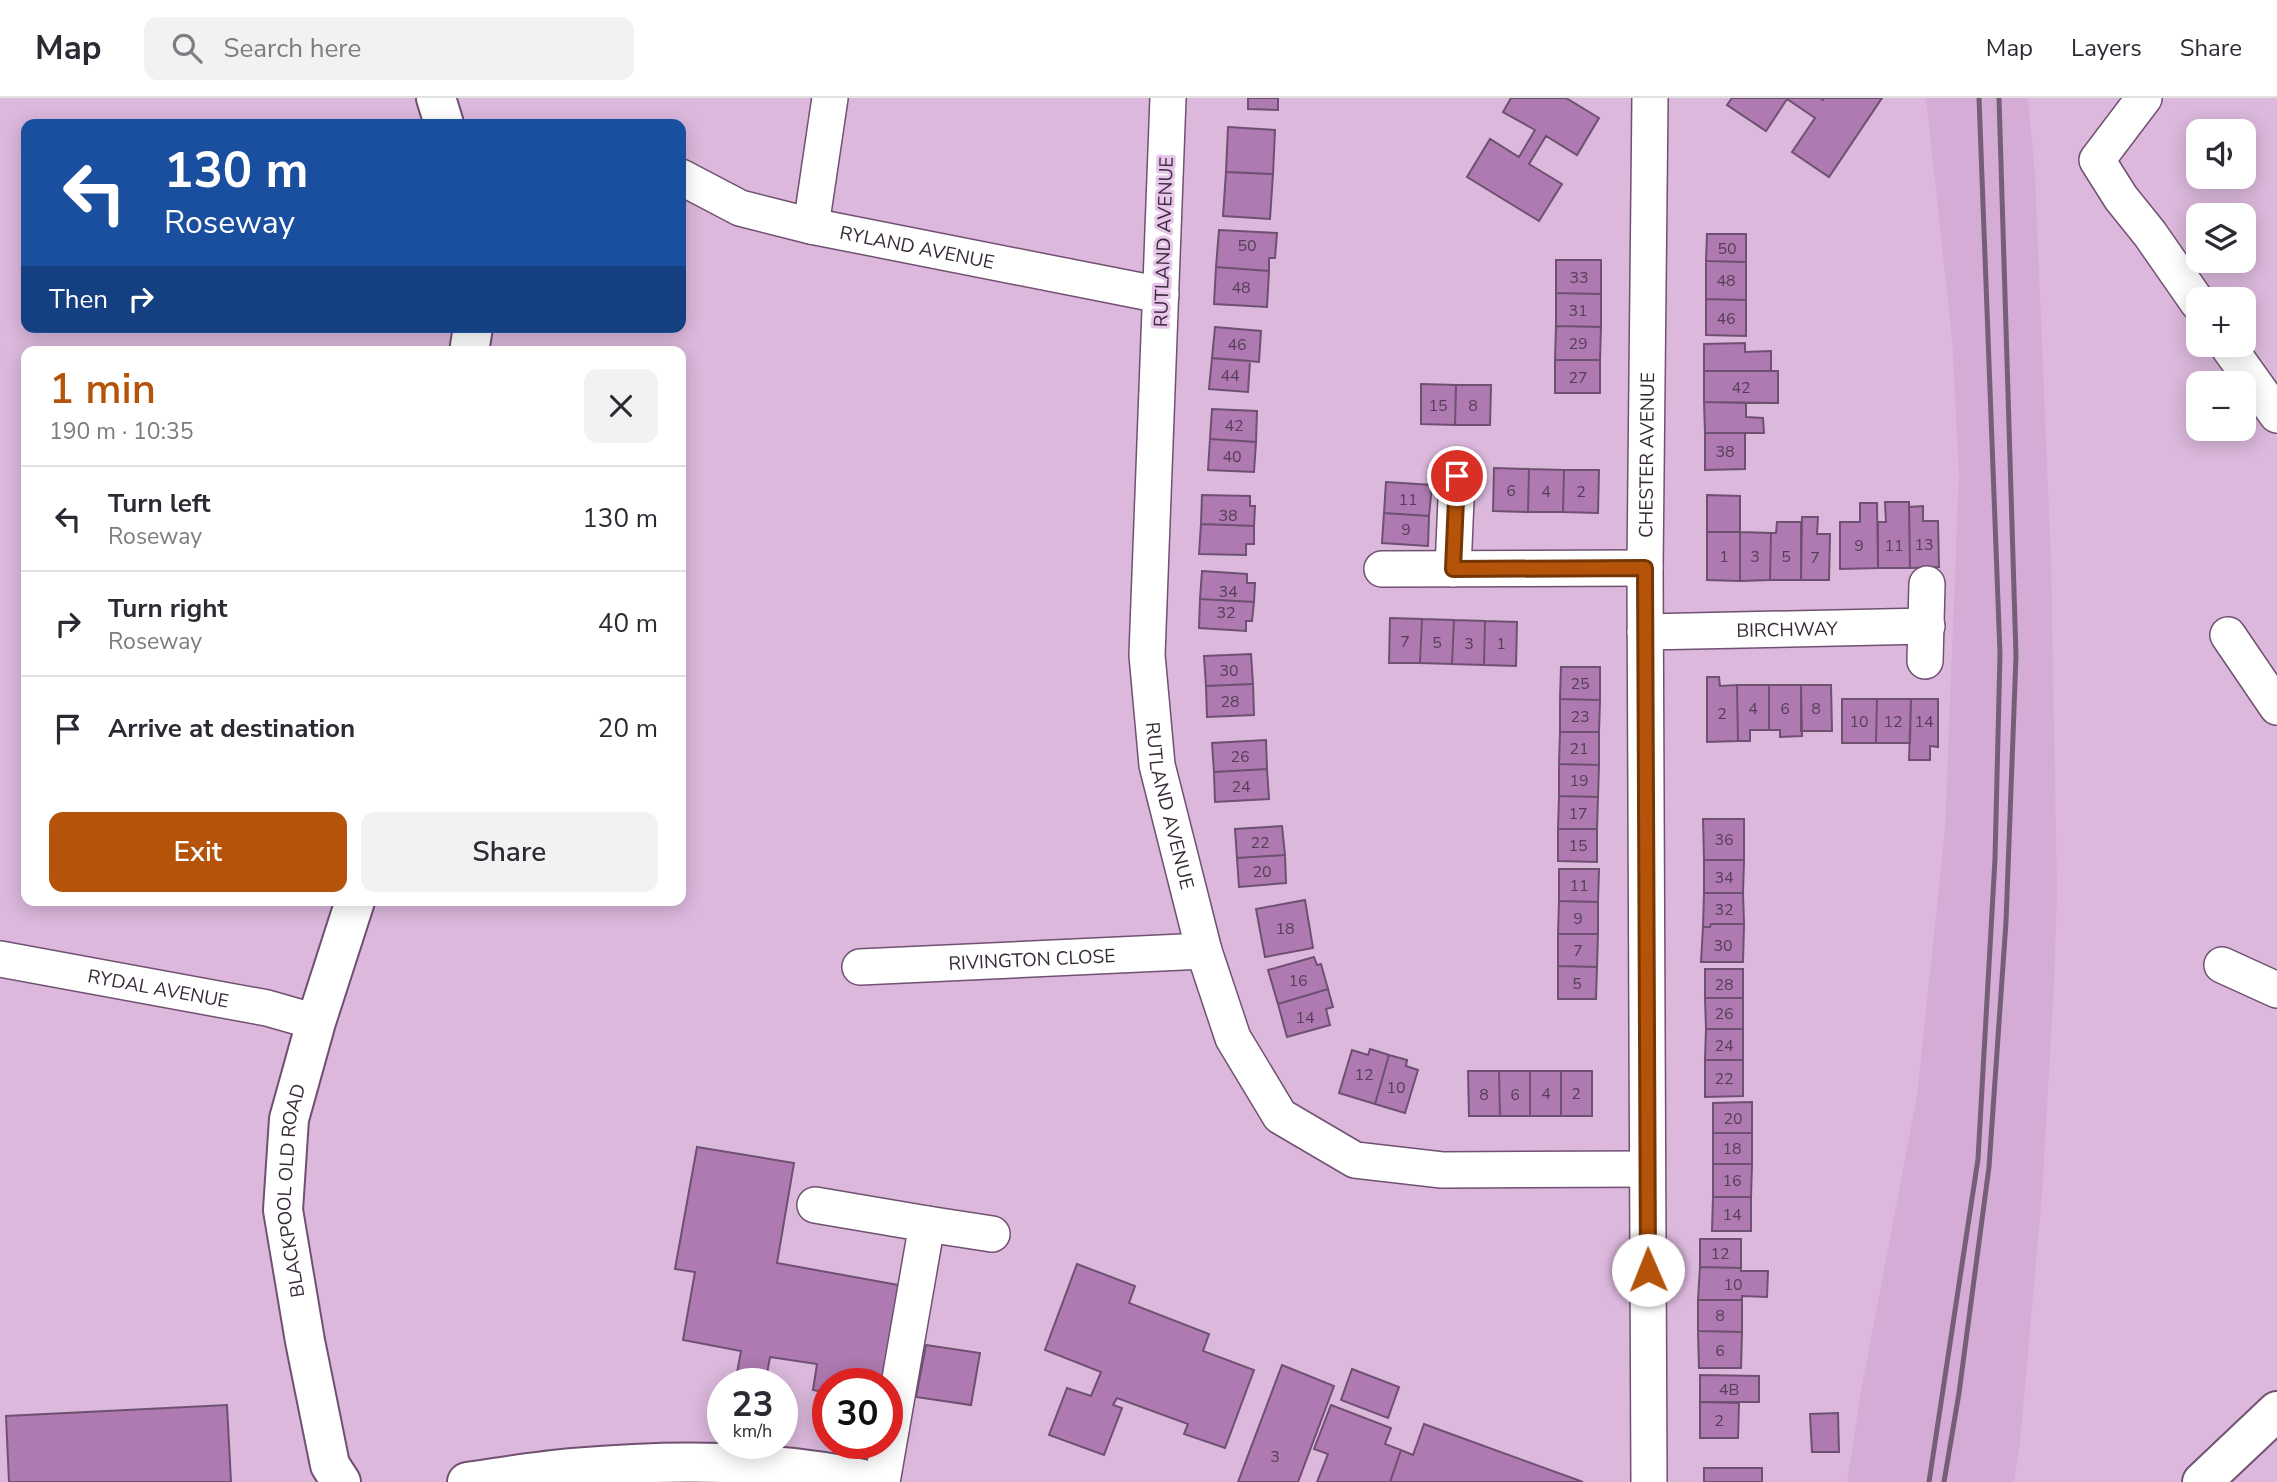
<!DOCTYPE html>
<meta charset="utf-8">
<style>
:root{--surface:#fff;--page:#f2f2f3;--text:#2b2b33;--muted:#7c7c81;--line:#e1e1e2;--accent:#b45309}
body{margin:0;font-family:"Nunito Sans",sans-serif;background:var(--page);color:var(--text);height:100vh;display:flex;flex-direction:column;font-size:26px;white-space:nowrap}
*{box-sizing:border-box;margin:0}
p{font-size:23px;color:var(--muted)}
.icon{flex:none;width:38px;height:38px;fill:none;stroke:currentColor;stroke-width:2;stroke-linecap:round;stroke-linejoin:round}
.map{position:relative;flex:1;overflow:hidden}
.details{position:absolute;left:21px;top:248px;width:665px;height:560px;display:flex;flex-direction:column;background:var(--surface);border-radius:14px;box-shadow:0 4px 18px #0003}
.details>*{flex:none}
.banner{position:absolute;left:21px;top:21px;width:665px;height:214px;border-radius:14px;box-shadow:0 4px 18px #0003;background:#1a4fa0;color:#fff;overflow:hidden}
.tools{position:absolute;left:2186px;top:21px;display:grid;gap:14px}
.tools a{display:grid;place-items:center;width:70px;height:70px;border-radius:14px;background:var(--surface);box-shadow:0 4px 18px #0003;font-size:35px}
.speed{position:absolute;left:707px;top:1270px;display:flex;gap:14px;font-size:35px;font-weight:700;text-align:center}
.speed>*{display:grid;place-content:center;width:91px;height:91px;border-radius:50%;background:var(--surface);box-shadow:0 4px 18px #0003;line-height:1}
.speed small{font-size:18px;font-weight:400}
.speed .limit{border:10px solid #d22;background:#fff;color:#111}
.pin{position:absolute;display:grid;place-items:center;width:60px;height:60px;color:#fff;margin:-30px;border:4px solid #fff;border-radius:50%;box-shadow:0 2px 7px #0007}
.me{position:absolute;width:77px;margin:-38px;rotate:359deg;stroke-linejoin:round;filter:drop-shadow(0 0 5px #0008)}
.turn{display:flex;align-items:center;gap:24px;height:147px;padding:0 28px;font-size:32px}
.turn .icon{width:91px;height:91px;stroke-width:2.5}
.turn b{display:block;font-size:49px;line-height:60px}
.then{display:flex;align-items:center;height:66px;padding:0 28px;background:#0003;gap:14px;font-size:26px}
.round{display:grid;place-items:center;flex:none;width:74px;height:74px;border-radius:14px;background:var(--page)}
.head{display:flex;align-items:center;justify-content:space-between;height:119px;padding:0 28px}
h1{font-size:42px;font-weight:600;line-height:52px;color:var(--accent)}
.cta{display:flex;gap:14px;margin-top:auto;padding:14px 28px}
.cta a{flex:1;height:80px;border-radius:14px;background:var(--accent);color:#fff;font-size:28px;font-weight:600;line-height:80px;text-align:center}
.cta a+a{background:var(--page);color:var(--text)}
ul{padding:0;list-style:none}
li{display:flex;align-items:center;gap:21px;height:105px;padding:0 28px;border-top:2px solid var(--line)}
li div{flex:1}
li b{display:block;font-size:26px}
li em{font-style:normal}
header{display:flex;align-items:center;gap:42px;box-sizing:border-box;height:98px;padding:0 35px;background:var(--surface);border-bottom:2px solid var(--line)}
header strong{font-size:33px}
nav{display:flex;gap:38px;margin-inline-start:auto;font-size:24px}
.search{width:490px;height:63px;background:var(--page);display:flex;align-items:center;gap:18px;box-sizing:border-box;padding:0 24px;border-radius:14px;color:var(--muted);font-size:26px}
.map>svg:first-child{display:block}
.built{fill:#d4acd6}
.building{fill:#ae7ab1;stroke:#6e5070;stroke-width:2}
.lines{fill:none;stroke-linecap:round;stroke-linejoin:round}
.minor-casing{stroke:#705171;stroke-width:38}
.tertiary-casing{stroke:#705171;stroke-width:42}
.secondary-casing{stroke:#705171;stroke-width:42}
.minor{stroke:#fff;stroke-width:35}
.tertiary{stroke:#fff;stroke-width:38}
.secondary{stroke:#fff;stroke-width:38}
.rail{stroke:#755f76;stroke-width:5}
.route-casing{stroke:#753606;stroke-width:18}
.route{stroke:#b45309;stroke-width:12}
.labels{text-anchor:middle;stroke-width:6;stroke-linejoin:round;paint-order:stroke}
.number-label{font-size:16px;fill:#563e57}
.street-label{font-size:19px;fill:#382a39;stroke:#e8c5ea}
</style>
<header>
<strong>Map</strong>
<div class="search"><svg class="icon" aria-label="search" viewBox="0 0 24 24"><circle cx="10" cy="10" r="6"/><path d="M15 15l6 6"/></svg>Search here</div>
<nav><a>Map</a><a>Layers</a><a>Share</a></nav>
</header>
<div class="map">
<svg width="2277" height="1384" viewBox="0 0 2277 1384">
<rect width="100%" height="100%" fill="#dbb8dc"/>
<!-- built -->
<path class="built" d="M1926,0h102l7,78 16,386 6,328 -3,94 -12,210 -22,248 -6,40h-167l15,-96 55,-290 28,-266 14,-356 -7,-136z"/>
<!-- building -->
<path class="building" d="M1248,0h30v12l-30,-1z
M1511,0h55l33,20 -22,37 -31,-19 -17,28 33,20 -23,37 -72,-44 23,-38 29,18 16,-27 -32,-18z
M1732,0h88l3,2 1,-2h58l-53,79 -37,-25 23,-34 -28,-19 -21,32 -39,-26z
M1228,29l47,3 -2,44 -47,-2z
M1226,74l47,2 -3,45 -47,-3z
M1219,132l58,3 -2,25h-6v13l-53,-4z
M1707,136h39v28l-40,-1z
M1556,162h45v34l-45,-1z
M1706,163l40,1v38l-40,-1z
M1216,169l53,4 -2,36 -53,-3z
M1556,195l45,1v33l-45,-1z
M1706,201l40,1v36l-40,-1z
M1556,228l45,1 -1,33h-45z
M1215,229l46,4 -2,31 -47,-4z
M1745,245v9l26,-1v20h-67v-27z
M1212,260l38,3 -2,31 -39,-3z
M1555,262h45v33h-45z
M1704,273h74v32l-74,-1z
M1421,286l35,1 -1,40 -34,-1z
M1456,287h35l-1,40h-35z
M1704,304l42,1v14l17,1 1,15h-59z
M1212,311l45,2 -1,31 -46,-3z
M1705,335h40v36l-40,1z
M1210,341l46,3 -2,30 -46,-2z
M1494,370l35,1 -1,43 -35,-1z
M1529,371l35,1 -1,42h-35z
M1564,372h35l-1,43 -35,-1z
M1386,384l46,3 -3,31 -45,-3z
M1202,397l48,1v10h5l-1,20 -53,-2z
M1707,397l33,1v36h-33z
M1885,404h24l1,66h-32v-46h8z
M1860,405h17l1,65 -38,1v-47h20z
M1923,408v15h15l1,46 -29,1 -1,-61z
M1384,415l45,3 -1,30 -46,-3z
M1802,419h16l-1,17h13l-1,46h-28z
M1777,424h24v58h-31l1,-47h5z
M1201,426l53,2v18h-8v11l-47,-1z
M1707,434h33v49l-33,-1z
M1740,434l31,1 -1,47 -30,1z
M1202,473l45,3v9h8l-1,19 -54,-3z
M1200,501l54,3 -2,19h-6v10l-47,-3z
M1390,520l32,1 -2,44h-31z
M1422,521l32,1 -2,44 -32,-1z
M1454,522l31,1 -1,44 -32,-1z
M1485,523l32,1 -1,44 -32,-1z
M1251,556l2,30 -47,2 -2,-30z
M1561,569h39v33l-40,-1z
M1707,579h12l1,9 17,-1 1,56 -31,1z
M1253,586l1,31 -47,2 -1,-31z
M1737,587h32v45h-19v11h-12z
M1769,587h32l1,51 -22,1v-7h-11z
M1801,587h30l1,46h-31z
M1560,601l40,1 -1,32h-39z
M1842,601h35l-1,44h-34z
M1877,601h34l-1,44h-34z
M1911,601h27v48l-8,-1v14h-21z
M1560,634h39v33l-40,-1z
M1266,642l1,29 -53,3 -2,-29z
M1559,666l40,1 -1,32 -39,-1z
M1267,671l2,30 -54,3 -1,-30z
M1559,698l39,1 -1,32h-39z
M1703,721h41v41h-40z
M1282,728l3,29 -48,3 -2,-29z
M1558,731h39v33l-39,-1z
M1285,757l1,28 -47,4 -2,-29z
M1704,762h40l-1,33h-39z
M1559,771h40l-1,33 -39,-1z
M1704,795h39l1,31h-33l-1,3h-7z
M1305,802l8,48 -48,9 -9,-48z
M1559,803l39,1v32h-40z
M1711,826h33l-1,38h-42l2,-35h7z
M1558,836h40l-1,33 -39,-1z
M1314,859l3,8 4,-1 7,25 -50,15 -10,-34z
M1558,868l39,1 -1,32h-38z
M1705,871h38v29h-38z
M1328,891l5,18 -7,2 4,16 -43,12 -9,-33z
M1705,900h38v31h-37z
M1706,931h37v31h-38z
M1370,951l19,6 -14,49 -36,-11 13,-43 16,5z
M1389,957l18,5 -1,6 12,4 -13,43 -30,-9z
M1705,962h38v36l-38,1z
M1468,973h31l1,45h-31z
M1499,973h31v45h-30z
M1530,973h31v45h-31z
M1561,973h31v45h-31z
M1752,1004v31h-39v-30z
M1713,1035h39v31h-39z
M697,1049l97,16 -17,100 127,23 -17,98h-59v9l-15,-3 4,-26 -47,-7 -4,22 -29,-6 4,-22 -58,-11 12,-68 -20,-3z
M1713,1066h39l-1,33h-38z
M1713,1099h38v34h-39z
M1700,1141h41v29l-41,-1z
M1077,1166l58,22 -6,17 80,31 -6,17 51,19 -29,78 -41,-14 4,-10 -71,-26 -4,7 9,3 -18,47 -55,-20 18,-47 24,8 10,-24 -56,-22z
M1700,1169l41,1v3h27l-1,26 -25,-1v4h-44z
M1698,1202h44v32l-44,-1z
M1698,1233l44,1 -1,36h-42z
M926,1247l54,8 -9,52 -55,-8z
M1282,1267l52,21 -36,96h-60z
M1352,1271l47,18 -11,31 -47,-18z
M1700,1277l59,1v26h-59z
M1700,1304l39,1 -1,35h-38z
M227,1307l4,77h-222l-3,-66z
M1331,1307l60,23 -6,16 16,6 -11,32h-73l11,-28 -14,-5z
M1838,1315l1,39h-27l-2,-38z
M1424,1326l27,10 132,48h-193l11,-32 12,5z
M1704,1370h58v14h-58z"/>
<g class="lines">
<!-- minor casing -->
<g class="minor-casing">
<g id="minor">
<path id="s1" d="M1168,0l-21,557 10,110 47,186 29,87 47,78 75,44 87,10 205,-1"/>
<path d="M2144,0l-47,62 24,38 29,36 48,69"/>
<path id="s2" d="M681,79l59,31 71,18 350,69"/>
<path d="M811,128l19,-128"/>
<path d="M2227,247l50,70"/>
<path d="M1382,471l263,-1"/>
<path d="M1453,471l4,-93"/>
<path id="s3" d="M1645,534l282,-6"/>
<path d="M2228,537l49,72"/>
<path d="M1925,563l2,-77"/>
<path id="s4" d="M0,861l267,49 49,14"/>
<path d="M2222,867l55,25"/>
<path id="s5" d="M860,869l344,-16"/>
<path d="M815,1107l112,19 -45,258"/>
<path d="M927,1126l65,10"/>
<path id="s6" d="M1649,1384l-4,-914 5,-470"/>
</g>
</g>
<!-- tertiary casing -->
<g class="tertiary-casing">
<g id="tertiary">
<path d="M436,0l8,26"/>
<path d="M469,254l4,-25"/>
<path id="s7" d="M341,1384l-11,-17 -25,-124 -22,-131 6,-91 27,-97 39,-121"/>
</g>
</g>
<!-- secondary casing -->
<g class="secondary-casing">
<path id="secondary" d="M467,1384c35,-5 70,-11 106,-14 101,-9 204,-9 304,14
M2202,1384l75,-71"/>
</g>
<!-- minor -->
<use href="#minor" class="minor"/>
<!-- tertiary -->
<use href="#tertiary" class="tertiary"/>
<!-- secondary -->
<use href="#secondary" class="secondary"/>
<!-- rail -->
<path class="rail" d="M1929,1384l49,-323 17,-300 5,-205 -21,-556
M1944,1384l15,-89 30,-226 17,-245 10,-266 -17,-558"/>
</g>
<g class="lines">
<!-- route casing -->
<g class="route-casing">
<path id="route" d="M1457,378l-4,93 192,-1 3,702"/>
</g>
<!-- route -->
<use href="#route" class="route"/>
</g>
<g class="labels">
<!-- number labels -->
<g class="number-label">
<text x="1247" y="153">50</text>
<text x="1727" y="156">50</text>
<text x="1579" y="185">33</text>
<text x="1726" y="188">48</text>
<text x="1241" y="195">48</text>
<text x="1578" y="218">31</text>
<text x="1726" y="226">46</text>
<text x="1578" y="251">29</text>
<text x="1237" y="252">46</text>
<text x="1230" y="283">44</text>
<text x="1578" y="285">27</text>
<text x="1741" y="295">42</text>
<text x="1438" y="313">15</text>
<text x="1473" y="313">8</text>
<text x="1234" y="333">42</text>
<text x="1725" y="359">38</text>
<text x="1232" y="364">40</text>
<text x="1511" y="398">6</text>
<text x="1546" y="399">4</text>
<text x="1581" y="399">2</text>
<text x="1408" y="407">11</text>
<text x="1228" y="423">38</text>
<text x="1406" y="437">9</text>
<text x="1924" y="452">13</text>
<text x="1859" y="453">9</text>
<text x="1894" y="453">11</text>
<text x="1724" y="464">1</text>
<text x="1755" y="464">3</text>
<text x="1786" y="464">5</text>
<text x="1815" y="465">7</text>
<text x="1228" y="499">34</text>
<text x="1226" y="520">32</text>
<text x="1405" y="549">7</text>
<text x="1437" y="550">5</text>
<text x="1469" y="551">3</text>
<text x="1501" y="551">1</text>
<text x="1229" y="578">30</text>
<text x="1580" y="591">25</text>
<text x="1230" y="609">28</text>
<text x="1753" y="616">4</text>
<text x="1785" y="616">6</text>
<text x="1816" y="616">8</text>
<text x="1722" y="621">2</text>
<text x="1580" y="624">23</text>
<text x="1859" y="629">10</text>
<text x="1893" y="629">12</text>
<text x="1924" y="629">14</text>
<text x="1579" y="656">21</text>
<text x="1240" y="664">26</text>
<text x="1579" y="688">19</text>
<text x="1241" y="694">24</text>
<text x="1578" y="721">17</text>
<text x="1724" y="747">36</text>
<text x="1260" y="750">22</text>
<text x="1578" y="753">15</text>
<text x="1262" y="779">20</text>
<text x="1724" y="785">34</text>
<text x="1579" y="793">11</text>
<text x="1724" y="817">32</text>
<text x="1578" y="826">9</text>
<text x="1285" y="836">18</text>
<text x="1723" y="853">30</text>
<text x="1578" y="858">7</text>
<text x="1298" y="888">16</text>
<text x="1577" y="891">5</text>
<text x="1724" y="892">28</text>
<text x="1724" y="921">26</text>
<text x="1305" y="925">14</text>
<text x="1724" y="953">24</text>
<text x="1364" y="982">12</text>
<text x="1724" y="986">22</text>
<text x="1396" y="995">10</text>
<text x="1546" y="1001">4</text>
<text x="1576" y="1001">2</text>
<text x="1484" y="1002">8</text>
<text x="1515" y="1002">6</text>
<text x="1733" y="1026">20</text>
<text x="1732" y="1056">18</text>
<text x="1732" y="1088">16</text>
<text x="1732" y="1122">14</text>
<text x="1720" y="1161">12</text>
<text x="1733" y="1192">10</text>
<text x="1720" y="1223">8</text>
<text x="1720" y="1258">6</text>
<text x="1729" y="1297">4B</text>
<text x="1719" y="1328">2</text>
<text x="1275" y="1364">3</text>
</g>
<!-- street labels -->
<g class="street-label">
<text transform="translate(1163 144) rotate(-88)" y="7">RUTLAND AVENUE</text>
<text dy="7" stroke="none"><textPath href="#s2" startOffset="248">RYLAND AVENUE</textPath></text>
<text dy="7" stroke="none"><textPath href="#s6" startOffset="1027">CHESTER AVENUE</textPath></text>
<text dy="7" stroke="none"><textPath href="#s3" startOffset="142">BIRCHWAY</textPath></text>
<text dy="7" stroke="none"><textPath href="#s1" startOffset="710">RUTLAND AVENUE</textPath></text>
<text dy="7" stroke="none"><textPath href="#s5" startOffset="172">RIVINGTON CLOSE</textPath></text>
<text dy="7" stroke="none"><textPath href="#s4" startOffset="161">RYDAL AVENUE</textPath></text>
<text dy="7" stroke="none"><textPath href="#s7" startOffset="299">BLACKPOOL OLD ROAD</textPath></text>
</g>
</g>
</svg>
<div class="tools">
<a><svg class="icon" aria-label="sound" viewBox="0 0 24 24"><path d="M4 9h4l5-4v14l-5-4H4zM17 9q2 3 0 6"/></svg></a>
<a><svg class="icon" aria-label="layers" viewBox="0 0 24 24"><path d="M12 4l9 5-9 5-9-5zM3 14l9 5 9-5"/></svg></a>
<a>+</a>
<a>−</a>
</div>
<div class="speed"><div>23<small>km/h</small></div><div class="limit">30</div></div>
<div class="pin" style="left:1457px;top:378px;background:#d93025"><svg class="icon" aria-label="arrive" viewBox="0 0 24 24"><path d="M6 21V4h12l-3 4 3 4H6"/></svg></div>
<svg class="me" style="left:1648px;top:1172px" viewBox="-20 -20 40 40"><circle r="19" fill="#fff"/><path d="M0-13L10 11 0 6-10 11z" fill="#b45309"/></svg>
<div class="banner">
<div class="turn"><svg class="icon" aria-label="left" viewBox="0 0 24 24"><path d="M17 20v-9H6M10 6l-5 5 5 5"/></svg><div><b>130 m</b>Roseway</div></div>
<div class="then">Then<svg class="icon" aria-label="right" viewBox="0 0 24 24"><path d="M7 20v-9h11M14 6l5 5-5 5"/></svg></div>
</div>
<section class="details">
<div class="head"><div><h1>1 min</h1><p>190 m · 10:35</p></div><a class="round"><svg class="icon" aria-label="close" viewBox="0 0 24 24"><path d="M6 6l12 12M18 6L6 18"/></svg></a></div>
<ul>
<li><svg class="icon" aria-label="left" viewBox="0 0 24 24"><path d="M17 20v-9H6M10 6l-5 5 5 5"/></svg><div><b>Turn left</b><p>Roseway</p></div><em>130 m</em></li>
<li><svg class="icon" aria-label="right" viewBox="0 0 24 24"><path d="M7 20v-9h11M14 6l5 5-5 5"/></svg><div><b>Turn right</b><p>Roseway</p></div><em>40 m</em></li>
<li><svg class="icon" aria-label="arrive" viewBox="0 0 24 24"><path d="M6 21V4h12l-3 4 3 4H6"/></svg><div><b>Arrive at destination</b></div><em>20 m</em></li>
</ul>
<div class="cta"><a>Exit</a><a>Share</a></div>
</section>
</div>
